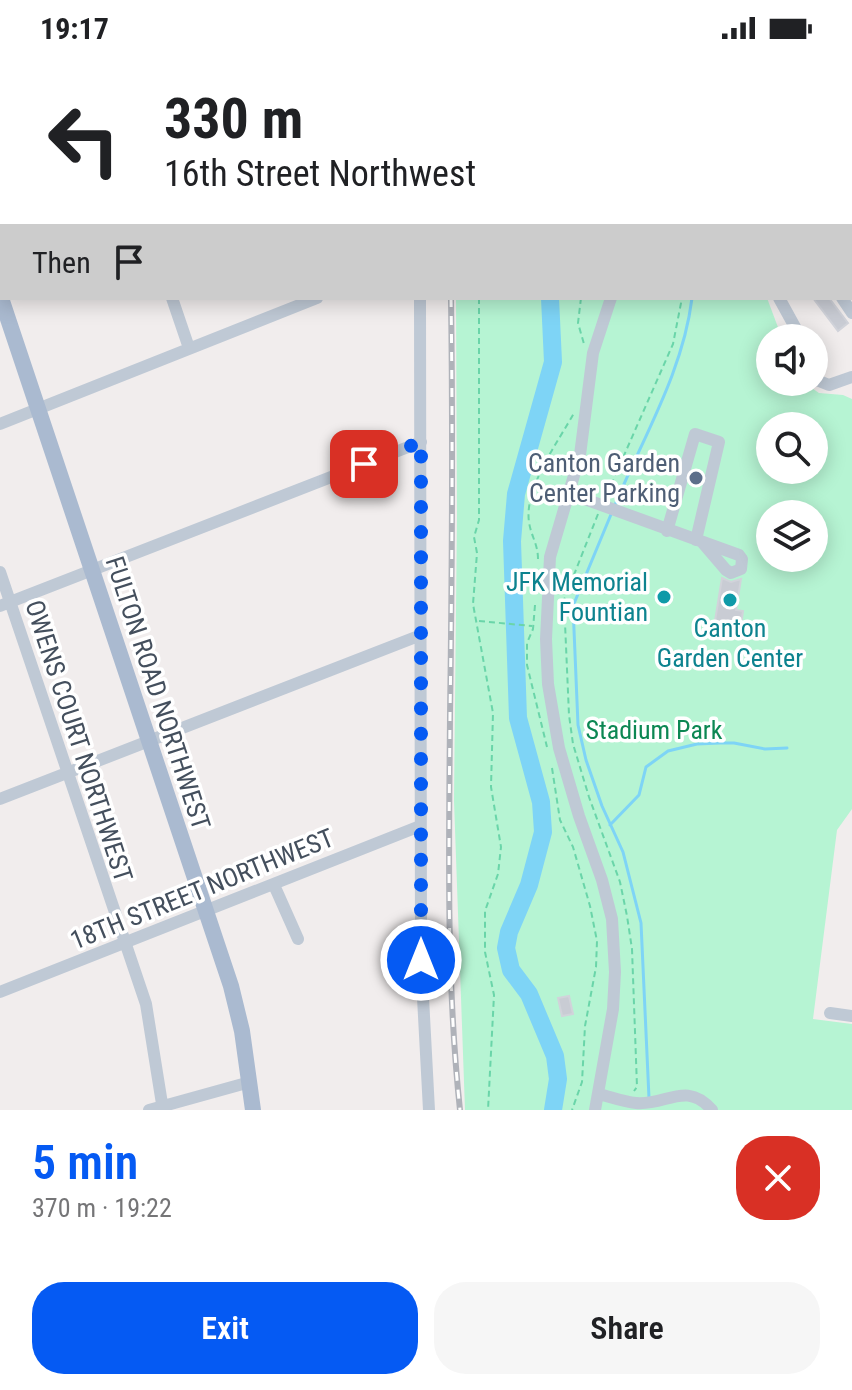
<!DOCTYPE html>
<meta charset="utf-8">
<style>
:root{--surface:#fff;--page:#f6f6f6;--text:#202124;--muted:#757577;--accent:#055af3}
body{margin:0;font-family:"Roboto Condensed",sans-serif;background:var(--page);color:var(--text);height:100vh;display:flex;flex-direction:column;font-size:30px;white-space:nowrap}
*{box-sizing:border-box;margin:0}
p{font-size:26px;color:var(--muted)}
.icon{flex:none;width:44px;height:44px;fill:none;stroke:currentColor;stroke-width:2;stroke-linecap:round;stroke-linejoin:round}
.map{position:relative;height:1054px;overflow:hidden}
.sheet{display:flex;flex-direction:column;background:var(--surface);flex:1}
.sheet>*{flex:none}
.guide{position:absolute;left:0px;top:0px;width:852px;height:244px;box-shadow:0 4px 20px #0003;background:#fff;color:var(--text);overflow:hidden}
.tools{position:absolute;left:756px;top:268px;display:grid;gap:16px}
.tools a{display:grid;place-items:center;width:72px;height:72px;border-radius:50%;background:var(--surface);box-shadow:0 4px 20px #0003;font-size:40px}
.pin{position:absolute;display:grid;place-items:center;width:68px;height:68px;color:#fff;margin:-34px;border-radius:16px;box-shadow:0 4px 12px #0006}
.me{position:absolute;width:88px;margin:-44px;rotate:0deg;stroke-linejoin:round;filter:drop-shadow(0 0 6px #0008)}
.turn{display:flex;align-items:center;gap:28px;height:168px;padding:0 32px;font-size:36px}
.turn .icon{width:104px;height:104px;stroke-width:2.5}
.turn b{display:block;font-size:56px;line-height:68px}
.then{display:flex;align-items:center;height:76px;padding:0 32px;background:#0003;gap:16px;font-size:30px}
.round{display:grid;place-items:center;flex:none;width:84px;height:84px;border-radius:32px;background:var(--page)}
.overview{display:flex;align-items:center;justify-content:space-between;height:136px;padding:0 32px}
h1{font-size:48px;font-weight:600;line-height:60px;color:var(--accent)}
.cta{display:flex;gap:16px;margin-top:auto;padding:16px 32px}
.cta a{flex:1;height:92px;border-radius:32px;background:var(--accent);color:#fff;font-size:32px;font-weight:600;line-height:92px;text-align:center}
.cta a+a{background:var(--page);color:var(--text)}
.status{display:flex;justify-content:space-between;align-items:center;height:56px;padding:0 40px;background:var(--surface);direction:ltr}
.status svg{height:22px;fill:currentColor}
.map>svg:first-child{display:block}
.green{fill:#b6f4d3;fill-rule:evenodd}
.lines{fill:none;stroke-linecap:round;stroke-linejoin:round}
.stream{stroke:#7ed4f6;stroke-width:3}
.river{stroke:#7ed4f6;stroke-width:18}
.building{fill:#c9ccd4;stroke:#d1d3da;stroke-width:2}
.path{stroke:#6ad5a9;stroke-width:2;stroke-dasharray:6 4;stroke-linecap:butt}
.minor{stroke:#bfc9d5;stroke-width:12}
.major{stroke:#aabad0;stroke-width:16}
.rail-casing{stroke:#afb2b9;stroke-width:6}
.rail{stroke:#fff;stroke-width:3;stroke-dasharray:9;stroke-linecap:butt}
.route{stroke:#055af3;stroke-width:14;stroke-dasharray:0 25.2}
.service-dot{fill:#5c6f8a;stroke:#fff;stroke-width:3}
.culture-dot{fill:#0f9aa8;stroke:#fff;stroke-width:3}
.labels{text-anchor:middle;stroke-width:7;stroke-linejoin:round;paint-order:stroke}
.service-label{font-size:26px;fill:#4e5e75;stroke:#fff;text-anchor:end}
.culture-label{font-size:26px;fill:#0d838f;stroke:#fff;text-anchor:end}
.street-label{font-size:26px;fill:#444f5d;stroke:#fff}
.park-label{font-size:26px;fill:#0c8753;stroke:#fff}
</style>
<div class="status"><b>19:17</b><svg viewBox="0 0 49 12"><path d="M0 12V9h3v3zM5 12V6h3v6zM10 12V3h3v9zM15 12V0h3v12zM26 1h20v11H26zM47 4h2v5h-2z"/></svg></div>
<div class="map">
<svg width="852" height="1054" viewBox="0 0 852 1054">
<rect width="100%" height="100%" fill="#f1eded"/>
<!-- green -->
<path class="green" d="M451,0h274v2z
M456,242h311l15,40h-12v44h33l16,11 24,2 9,4v410l-15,21 -24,189 39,5v86h-387l-11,-309 3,-285zM770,370h44v44h-44zM770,458h44v44h-44z"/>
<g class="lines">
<!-- stream -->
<path class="stream" d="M692,0l1,2
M615,449c28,-68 68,-133 77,-207
M612,456l-39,94 5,119 8,35 16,46 21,46 18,71 8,175
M610,769l29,-30 7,-28 22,-16 29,-7 23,-1h14l31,6 22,-1"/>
<!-- river -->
<path class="river" d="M539,0v2
M550,242l3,64 -37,132 -4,47 6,177 23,84 2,30 -14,53 -20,47 -3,16 5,22 18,24 26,62 3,23 -5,31"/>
</g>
<!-- building -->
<path class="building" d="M813,242h16l19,25 -10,8z
M722,522l9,4 10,-3 -5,31 7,1 -2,14 -26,-4z
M569,940l4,18 -11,2 -4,-18z"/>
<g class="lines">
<!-- path -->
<path class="path" d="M493,0l1,2
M681,0v2
M577,2v-2
M479,242v222l-5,17 3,16 -4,51 20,109 -2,74 10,60 -3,27 -13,37v41l9,43 -6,115
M581,242l-3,25 6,21
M607,438l66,-150 9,-46
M598,458l-34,86 5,115 4,29 16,53 31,85 7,34 5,33 5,138 -3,4
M538,503c0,-15 -7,-23 -9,-37 -5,-34 29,-80 45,-109
M535,549l-2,24 -6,14v22l20,82
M479,565l53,5
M552,712l8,52 13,27 17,59 7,35 -1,26 -11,59 -3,56 -10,28"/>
<!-- minor -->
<path class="minor" d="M7,0l1,2
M85,0l1,2
M173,0l1,2
M265,0l1,2
M419,0v2
M611,0l1,2
M298,2v-2
M850,227l2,-1
M0,229l2,-1
M172,242l17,50
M420,242l1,662 8,150
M779,242l22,40
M842,242l10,15
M814,323l15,6 23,-8
M0,368l317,-126
M568,437l171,62 3,4 -1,10 -10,4 -5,-3 -24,-28
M667,475l28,-97 24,8 -23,98
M0,516l146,432 17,106
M0,550l421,-164
M0,743l421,-164
M274,829l24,54
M0,936l420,-166
M830,957l22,3
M599,1038c12,3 25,8 37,9 30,3 50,-23 76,7
M149,1054l101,-28
M595,1054l18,-101 2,-37 -3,-53 -10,-39 -23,-64 -20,-68 -11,-64 -2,-45 4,-82 30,-102 13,-102 18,-55"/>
<!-- major -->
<path class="major" d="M0,239l231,691 11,45 11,79"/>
<!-- rail casing -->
<g class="rail-casing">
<path id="rail" d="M448,0v2
M451,242c2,139 1,279 -1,418 -1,132 -4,263 10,394"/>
</g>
<!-- rail -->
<use href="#rail" class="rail"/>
</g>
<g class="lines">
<!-- route -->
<path class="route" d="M364,408l57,-22v518"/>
</g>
<!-- markers -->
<circle class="service-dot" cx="696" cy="422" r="8"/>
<g class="culture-dot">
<circle cx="664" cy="541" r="8"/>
<circle cx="730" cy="544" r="8"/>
</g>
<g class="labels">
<!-- service labels -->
<g class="service-label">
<text x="680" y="416">Canton Garden<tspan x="680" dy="30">Center Parking</tspan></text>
</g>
<!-- culture labels -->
<g class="culture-label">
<text x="648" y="535">JFK Memorial<tspan x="648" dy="30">Fountian</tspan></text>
<text x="730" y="581" text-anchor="middle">Canton<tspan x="730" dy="30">Garden Center</tspan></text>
</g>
<!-- street labels -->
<g class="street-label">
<text transform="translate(158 637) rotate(72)" y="9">FULTON ROAD NORTHWEST</text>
<text transform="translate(79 685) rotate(72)" y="9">OWENS COURT NORTHWEST</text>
<text transform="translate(202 833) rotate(-22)" y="9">18TH STREET NORTHWEST</text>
</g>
<!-- park labels -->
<g class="park-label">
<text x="654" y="683">Stadium Park</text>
</g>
</g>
</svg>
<div class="tools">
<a><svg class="icon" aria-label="sound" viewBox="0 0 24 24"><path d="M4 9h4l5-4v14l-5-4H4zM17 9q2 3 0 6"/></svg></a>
<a><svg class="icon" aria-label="search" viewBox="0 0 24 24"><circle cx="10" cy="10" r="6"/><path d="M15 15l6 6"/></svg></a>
<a><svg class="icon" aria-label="layers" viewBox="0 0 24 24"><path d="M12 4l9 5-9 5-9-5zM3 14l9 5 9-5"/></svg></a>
</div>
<div class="pin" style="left:364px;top:408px;background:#d93025"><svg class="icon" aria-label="arrive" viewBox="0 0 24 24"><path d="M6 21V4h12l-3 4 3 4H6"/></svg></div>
<svg class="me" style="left:421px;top:904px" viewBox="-20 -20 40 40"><circle r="17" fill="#055af3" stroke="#fff" stroke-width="3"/><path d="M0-11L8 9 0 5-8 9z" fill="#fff"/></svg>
<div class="guide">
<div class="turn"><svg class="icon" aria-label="left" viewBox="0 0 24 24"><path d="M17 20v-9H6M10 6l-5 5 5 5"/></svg><div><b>330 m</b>16th Street Northwest</div></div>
<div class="then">Then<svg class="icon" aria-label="arrive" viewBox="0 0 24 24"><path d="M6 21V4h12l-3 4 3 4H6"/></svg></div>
</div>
</div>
<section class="sheet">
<div class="overview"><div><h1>5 min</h1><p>370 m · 19:22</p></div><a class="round" style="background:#d93025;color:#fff"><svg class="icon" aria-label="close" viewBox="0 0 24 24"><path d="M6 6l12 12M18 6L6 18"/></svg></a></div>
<div class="cta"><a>Exit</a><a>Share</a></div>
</section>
